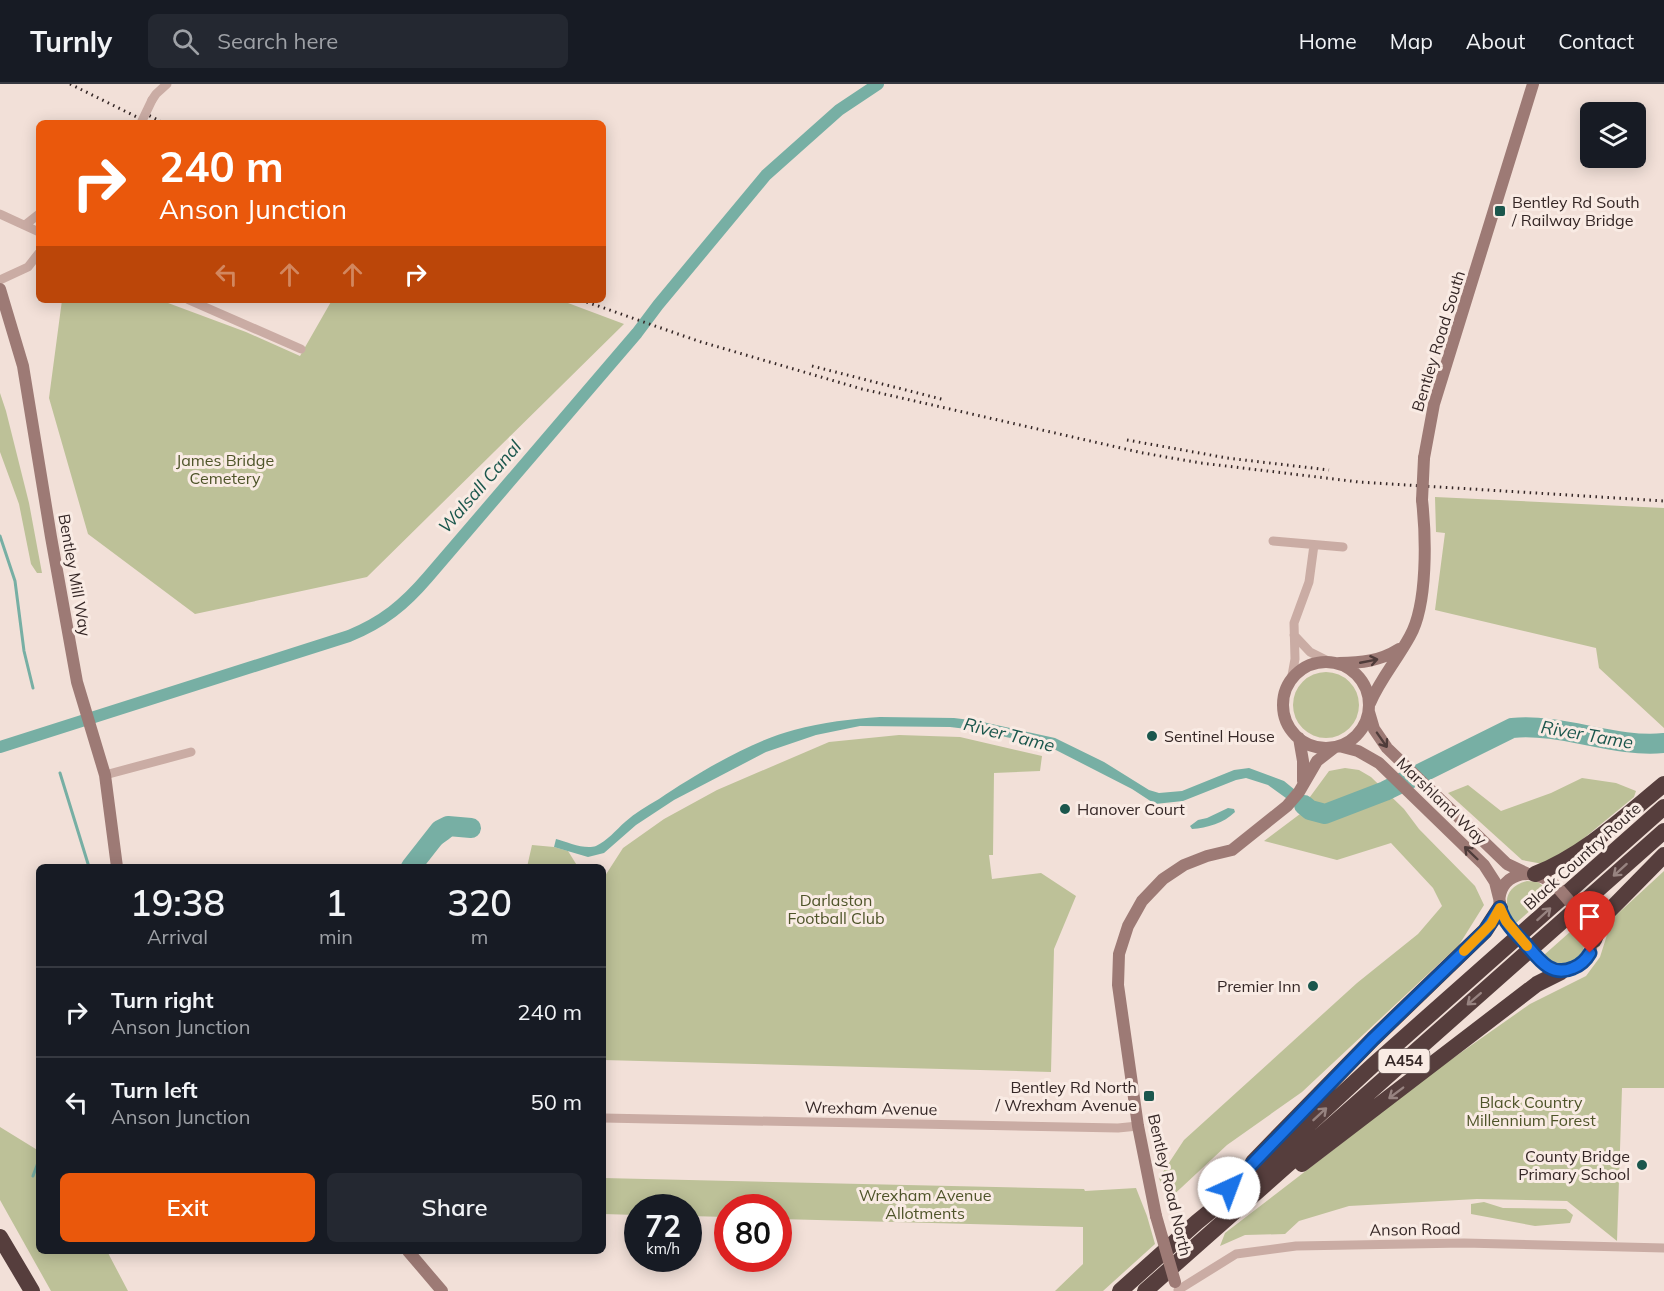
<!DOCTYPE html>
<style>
:root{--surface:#171b24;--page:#242831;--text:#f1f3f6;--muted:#9ea1a6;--line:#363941;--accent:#ea580c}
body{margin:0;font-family:Mulish,sans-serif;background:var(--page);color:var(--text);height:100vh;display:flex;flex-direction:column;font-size:22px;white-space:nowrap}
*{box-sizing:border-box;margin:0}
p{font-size:20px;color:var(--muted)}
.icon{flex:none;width:33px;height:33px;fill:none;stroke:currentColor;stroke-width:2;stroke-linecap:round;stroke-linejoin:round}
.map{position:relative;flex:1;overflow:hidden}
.sheet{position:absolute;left:36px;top:780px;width:570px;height:390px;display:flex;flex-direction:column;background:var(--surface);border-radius:9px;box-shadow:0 3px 15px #0003}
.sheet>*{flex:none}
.banner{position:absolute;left:36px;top:36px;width:570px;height:183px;border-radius:9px;box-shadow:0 3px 15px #0003;background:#ea580c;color:#fff;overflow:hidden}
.buttons{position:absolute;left:1580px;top:18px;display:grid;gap:12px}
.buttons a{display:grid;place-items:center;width:66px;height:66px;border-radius:9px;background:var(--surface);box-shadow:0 3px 15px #0003;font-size:30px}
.speed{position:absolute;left:624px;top:1110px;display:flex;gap:12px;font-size:30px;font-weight:700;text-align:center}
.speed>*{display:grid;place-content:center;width:78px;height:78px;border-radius:50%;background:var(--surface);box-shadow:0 3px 15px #0003;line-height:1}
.speed small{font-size:15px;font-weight:400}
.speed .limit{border:9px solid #d22;background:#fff;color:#111}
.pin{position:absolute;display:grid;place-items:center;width:51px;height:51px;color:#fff;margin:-62px -26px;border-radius:50% 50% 50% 0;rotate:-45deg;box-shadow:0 0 6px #0007}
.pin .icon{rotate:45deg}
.me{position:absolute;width:66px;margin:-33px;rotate:43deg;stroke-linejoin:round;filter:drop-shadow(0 0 4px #0008)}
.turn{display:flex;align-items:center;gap:21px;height:126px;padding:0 24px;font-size:27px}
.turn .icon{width:78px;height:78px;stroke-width:2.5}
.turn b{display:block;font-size:42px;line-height:51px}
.lanes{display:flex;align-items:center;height:57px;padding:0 24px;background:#0003;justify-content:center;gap:30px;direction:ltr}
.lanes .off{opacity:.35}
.eta{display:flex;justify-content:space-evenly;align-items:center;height:102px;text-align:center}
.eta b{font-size:36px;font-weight:600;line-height:42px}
.action{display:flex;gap:12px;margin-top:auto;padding:12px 24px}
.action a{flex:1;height:69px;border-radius:9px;background:var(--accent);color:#fff;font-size:24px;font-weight:600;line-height:69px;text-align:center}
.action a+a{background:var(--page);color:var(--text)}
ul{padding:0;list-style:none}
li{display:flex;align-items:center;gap:18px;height:90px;padding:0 24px;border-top:2px solid var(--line)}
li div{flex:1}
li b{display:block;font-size:22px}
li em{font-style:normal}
header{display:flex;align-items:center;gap:36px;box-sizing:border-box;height:84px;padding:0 30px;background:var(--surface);border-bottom:2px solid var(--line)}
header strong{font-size:28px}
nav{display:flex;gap:33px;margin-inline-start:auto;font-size:21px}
.search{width:420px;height:54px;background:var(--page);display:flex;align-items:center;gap:15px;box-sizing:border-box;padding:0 21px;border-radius:9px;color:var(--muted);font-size:22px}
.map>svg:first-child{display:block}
.green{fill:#bdc198}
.water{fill:#77afa4}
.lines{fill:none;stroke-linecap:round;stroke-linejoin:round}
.stream{stroke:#77afa4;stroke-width:3}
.canal{stroke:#77afa4;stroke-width:12}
.river{stroke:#77afa4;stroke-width:20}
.street{stroke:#caaca4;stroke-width:9}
.secondary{stroke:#9d7a75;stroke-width:12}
.highway{stroke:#563e3d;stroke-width:16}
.rail{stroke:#352726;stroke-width:3;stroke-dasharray:1.5 4.5;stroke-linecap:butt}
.street-bridge{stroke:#caaca4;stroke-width:9}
.secondary-bridge{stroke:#9d7a75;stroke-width:12}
.oneway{stroke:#4f3c3a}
.oneway2{stroke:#978380}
.route-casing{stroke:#114b97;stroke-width:15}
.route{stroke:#1a73e8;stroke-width:10}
.slow{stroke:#f59e0b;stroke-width:10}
.poi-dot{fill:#1b574d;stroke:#f9ebe4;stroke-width:2}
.labels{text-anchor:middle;stroke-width:6;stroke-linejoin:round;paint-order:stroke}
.shield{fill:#f9ebe4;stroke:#70625f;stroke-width:1.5}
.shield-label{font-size:15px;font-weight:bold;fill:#352726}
.poi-label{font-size:16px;fill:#352726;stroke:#f9ebe4;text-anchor:start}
.street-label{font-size:16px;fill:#352726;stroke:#f9ebe4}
.park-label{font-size:16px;fill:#4e5429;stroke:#f9ebe4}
.water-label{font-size:18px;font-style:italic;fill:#1b574d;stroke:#f9ebe4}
</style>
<header>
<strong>Turnly</strong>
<div class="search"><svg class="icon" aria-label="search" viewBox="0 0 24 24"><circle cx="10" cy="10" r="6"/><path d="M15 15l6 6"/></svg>Search here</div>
<nav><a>Home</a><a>Map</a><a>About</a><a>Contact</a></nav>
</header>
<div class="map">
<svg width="1664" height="1207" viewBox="0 0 1664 1207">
<rect width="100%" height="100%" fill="#f2e0d8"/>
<!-- green -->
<path class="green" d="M62,216h98l86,32 54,24 32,-56h228l64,24 -257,253 -172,37 -107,-80 -39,-136z
M0,309l6,18 23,92 13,70h-5l-6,-9 -12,-60 -19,-52z
M1435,413l229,11v220l-65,-60 -3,-20 -161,-38 10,-77 -9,-1z
M1293 621a33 33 0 1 1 66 0a33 33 0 1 1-66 0Z
M899,651l61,2 82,19 -2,15 -46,2 -1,82h-4l3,24 49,-6 35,23 -22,53 -3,123 -448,-12v-181l20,-31 41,-29 53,-29 112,-48z
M1345,684l14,2 12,7 33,32 15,20 56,57 9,19 -25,40 -157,147 -75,53 -60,56 -8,-23 25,-38 173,-157 61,-49 24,-28 -9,-18 -42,-45 -54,17 -73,-19 40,-30 10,6 4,-9 -11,-7 22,-30z
M1582,694l34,5 20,8 -2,6 -68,56 -23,11 -21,-4 -74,-67 20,-8 33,26 50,-18z
M532,761l22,2 14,4 10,16h-51z
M1664,787v217h-42l-5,153 -50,-40 -90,-2 -128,7 -50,15 -14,13 -40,1 -25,11 5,-13 108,-83 86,-68 111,-78 56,-28 14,-19 12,-38z
M1527,797l11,1 13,10 -35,31c-14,-17 -13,-36 11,-42z
M1579,840c18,27 -11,54 -35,31z
M0,1043l39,24v100h68l21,40h-77l-51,-91z
M603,1094l481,11 1,2 51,-3 11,28 8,28 -52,47h-48l28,-27v-37l-304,-8 -1,-11h-50l-1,9 -38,-1 -1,-8h-50l-1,7 -34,-1z
M1484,1118l19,6 63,1 7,6 -3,8 -35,3 -64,-12v-10z"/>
<!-- water -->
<path class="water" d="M880,633l74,1 24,3 77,17 49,24 45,28 10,3 23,-2 52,-21 15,-2 35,13 33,27 10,1 -1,11 -12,-3 -10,-6 -36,-26 -22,-7 -10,2 -53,21 -28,3 -23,-15 -82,-42 -75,-17 -25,-3 -90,-1 -44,9 -50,17 -92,48 -38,25 -32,28 -16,4 -34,-10 2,-8c11,3 29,11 40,7 11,-5 20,-16 29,-24 10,-9 22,-16 34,-23 37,-25 92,-58 135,-69 29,-8 57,-11 86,-13z
M1228,724l6,1 1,3c-11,11 -28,16 -43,17l-2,-3 8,-6 9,-2z
M452,736l20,2 -1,6 -8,5h-7c-14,13 -26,16 -39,34h-10c10,-17 21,-32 35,-46z"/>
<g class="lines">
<!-- stream -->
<path class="stream" d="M0,452l15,45 9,70 9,37
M60,689l29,94
M33,1092l6,-16"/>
<!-- canal -->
<path class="canal" d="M0,663l349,-111c34,-14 55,-31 79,-59l209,-244 21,-28 108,-130 73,-65 39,-26"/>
<!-- river -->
<path class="river" d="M1304,721l6,5 15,4 60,-23 127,-63c51,-5 101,20 152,15
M411,783l29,-37 8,-4 23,2"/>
<!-- street -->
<path class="street" d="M152,16l4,-6 11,-10
M0,130l39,18
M25,141l14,-11
M0,196l28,-13 11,-14
M189,216l112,49
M1273,457l70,6
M1294,551l16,17 20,10
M1291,597l4,-22 -1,-36 15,-41 5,-37
M105,691l86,-23
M603,1034l515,10 20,-2
M1178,1206l58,-36 60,-8 168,-3 200,5"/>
<!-- secondary -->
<path class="secondary" d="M0,205l23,77 28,171 26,145 28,93 12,92
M1424,374l10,-54 99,-320
M1283 621a43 43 0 1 1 86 0a43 43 0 1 1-86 0Z
M1339,579c22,0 41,-2 60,-14
M1370,619c11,-25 27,-43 40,-67 18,-32 16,-100 12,-136
M1369,628l5,17 13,19 120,116 19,9
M1299,654l4,23v20
M1339,662l19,5 21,12 105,102 11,17 5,20
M1511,845c-4,-6 -9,-13 -11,-21 -6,-35 34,-45 58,-20
M1538,875c29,31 72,-5 46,-41
M1156,1132l-18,-90 -20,-141 1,-31 9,-28 14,-25 21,-22 21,-14 23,-9 25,-6 55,-44 12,-14 18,-31 18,-14
M408,1167l34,40"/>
<!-- highway -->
<path class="highway" d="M1535,790c49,-19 89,-57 129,-90
M1594,856l8,-19 7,-10 55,-56
M1253,1078l120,-123 112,-108 15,-23
M1302,1080l235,-180 24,-12
M0,1153l32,54
M1120,1207l77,-69 54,-44 121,-112 292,-259
M1145,1207l519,-460"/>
<!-- rail -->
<path class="rail" d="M70,0l79,39
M144,29l20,10
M581,216l117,41 164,48 281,64 58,10 158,19 305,19
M812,282l133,34
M1127,356l100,18 102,12"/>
<!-- street-bridge -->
<path class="street-bridge" d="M141,39l11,-23"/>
<!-- secondary-bridge -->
<path class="secondary-bridge" d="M1422,416l2,-42
M1558,804l26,30
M1511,845l27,30
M1156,1132l19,66"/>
</g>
<!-- one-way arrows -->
<defs><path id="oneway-shaft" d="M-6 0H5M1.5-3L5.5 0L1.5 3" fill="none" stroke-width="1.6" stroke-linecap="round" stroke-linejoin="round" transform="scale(1.5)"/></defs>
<g class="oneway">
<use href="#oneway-shaft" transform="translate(1369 577) rotate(-11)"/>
<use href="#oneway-shaft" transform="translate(1382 656) rotate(55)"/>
<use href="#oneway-shaft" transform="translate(1471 769) rotate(-136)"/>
</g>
<g class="oneway2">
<use href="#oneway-shaft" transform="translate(1620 786) rotate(138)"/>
<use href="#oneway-shaft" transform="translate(1544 830) rotate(-42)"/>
<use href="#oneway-shaft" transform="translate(1474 915) rotate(139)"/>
<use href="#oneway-shaft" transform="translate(1396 1009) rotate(143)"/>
<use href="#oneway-shaft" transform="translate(1320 1030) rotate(-43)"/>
</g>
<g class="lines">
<!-- route casing -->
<g class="route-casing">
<path id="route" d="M1229,1104l144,-149 112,-108 15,-23c4,14 14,24 24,34 14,16 26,36 49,26 8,-3 13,-8 17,-15"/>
</g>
<!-- route -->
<use href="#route" class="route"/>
<!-- slow -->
<path class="slow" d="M1464,867l27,-27 9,-16 6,13 21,25"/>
</g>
<!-- markers -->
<g class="poi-dot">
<rect x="1494" y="121" width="12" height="12" rx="3"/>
<circle cx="1152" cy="652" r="6"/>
<circle cx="1065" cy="725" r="6"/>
<circle cx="1313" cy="902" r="6"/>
<rect x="1143" y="1006" width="12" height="12" rx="3"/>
<circle cx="1642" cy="1081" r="6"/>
</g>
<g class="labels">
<!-- shield labels -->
<rect class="shield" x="1378.5" y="965" width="51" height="24" rx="4.5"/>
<g class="shield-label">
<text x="1404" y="982">A454</text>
</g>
<!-- poi labels -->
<g class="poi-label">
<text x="1512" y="124">Bentley Rd South<tspan x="1512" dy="18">/ Railway Bridge</tspan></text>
<text x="1164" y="658">Sentinel House</text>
<text x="1077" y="731">Hanover Court</text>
<text x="1301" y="908" text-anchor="end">Premier Inn</text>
<text x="1137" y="1009" text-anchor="end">Bentley Rd North<tspan x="1137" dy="18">/ Wrexham Avenue</tspan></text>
<text x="1630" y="1078" text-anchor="end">County Bridge<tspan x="1630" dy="18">Primary School</tspan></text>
</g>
<!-- street labels -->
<g class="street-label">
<text transform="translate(1438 257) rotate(-73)" y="6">Bentley Road South</text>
<text transform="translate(75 491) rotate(80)" y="6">Bentley Mill Way</text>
<text transform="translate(1442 717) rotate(44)" y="6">Marshland Way</text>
<text transform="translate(1582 772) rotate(-42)" y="6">Black Country Route</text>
<text transform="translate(871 1024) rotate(1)" y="6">Wrexham Avenue</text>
<text transform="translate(1170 1101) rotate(77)" y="6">Bentley Road North</text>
<text transform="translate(1415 1145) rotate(-1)" y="6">Anson Road</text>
</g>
<!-- park labels -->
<g class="park-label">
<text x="225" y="382">James Bridge<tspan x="225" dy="18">Cemetery</tspan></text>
<text x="836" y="822">Darlaston<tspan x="836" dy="18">Football Club</tspan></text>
<text x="1531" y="1024">Black Country<tspan x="1531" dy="18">Millennium Forest</tspan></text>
<text x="925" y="1117">Wrexham Avenue<tspan x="925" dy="18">Allotments</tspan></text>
</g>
<!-- water labels -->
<g class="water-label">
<text transform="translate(480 403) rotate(-49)" y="6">Walsall Canal</text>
<text transform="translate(1009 651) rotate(14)" y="6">River Tame</text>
<text transform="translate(1587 651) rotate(10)" y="6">River Tame</text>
</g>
</g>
</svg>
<div class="buttons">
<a><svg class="icon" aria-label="layers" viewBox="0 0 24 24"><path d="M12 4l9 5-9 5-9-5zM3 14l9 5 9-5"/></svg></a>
</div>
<div class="speed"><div>72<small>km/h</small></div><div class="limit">80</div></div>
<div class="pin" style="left:1590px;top:869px;background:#d93025"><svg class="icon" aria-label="arrive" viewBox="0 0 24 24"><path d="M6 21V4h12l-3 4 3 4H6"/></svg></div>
<svg class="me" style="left:1229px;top:1104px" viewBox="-20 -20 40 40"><circle r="19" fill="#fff"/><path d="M0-13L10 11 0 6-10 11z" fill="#1a73e8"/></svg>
<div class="banner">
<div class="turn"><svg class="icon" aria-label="right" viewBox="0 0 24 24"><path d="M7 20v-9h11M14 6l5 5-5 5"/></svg><div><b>240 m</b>Anson Junction</div></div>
<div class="lanes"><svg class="icon off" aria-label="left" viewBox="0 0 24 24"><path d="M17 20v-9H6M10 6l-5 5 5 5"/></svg><svg class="icon off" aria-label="ahead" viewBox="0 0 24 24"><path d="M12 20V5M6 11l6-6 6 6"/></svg><svg class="icon off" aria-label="ahead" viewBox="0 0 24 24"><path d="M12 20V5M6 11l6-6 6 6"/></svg><svg class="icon" aria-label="right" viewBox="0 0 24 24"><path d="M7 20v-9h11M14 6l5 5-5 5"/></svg></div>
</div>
<section class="sheet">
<div class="eta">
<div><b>19:38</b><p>Arrival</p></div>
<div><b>1</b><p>min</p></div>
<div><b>320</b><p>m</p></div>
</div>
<ul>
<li><svg class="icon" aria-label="right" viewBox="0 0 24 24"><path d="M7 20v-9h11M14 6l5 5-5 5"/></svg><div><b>Turn right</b><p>Anson Junction</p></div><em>240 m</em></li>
<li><svg class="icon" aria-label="left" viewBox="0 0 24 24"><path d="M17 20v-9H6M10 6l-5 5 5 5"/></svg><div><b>Turn left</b><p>Anson Junction</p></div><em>50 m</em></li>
</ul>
<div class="action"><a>Exit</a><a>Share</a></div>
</section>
</div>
